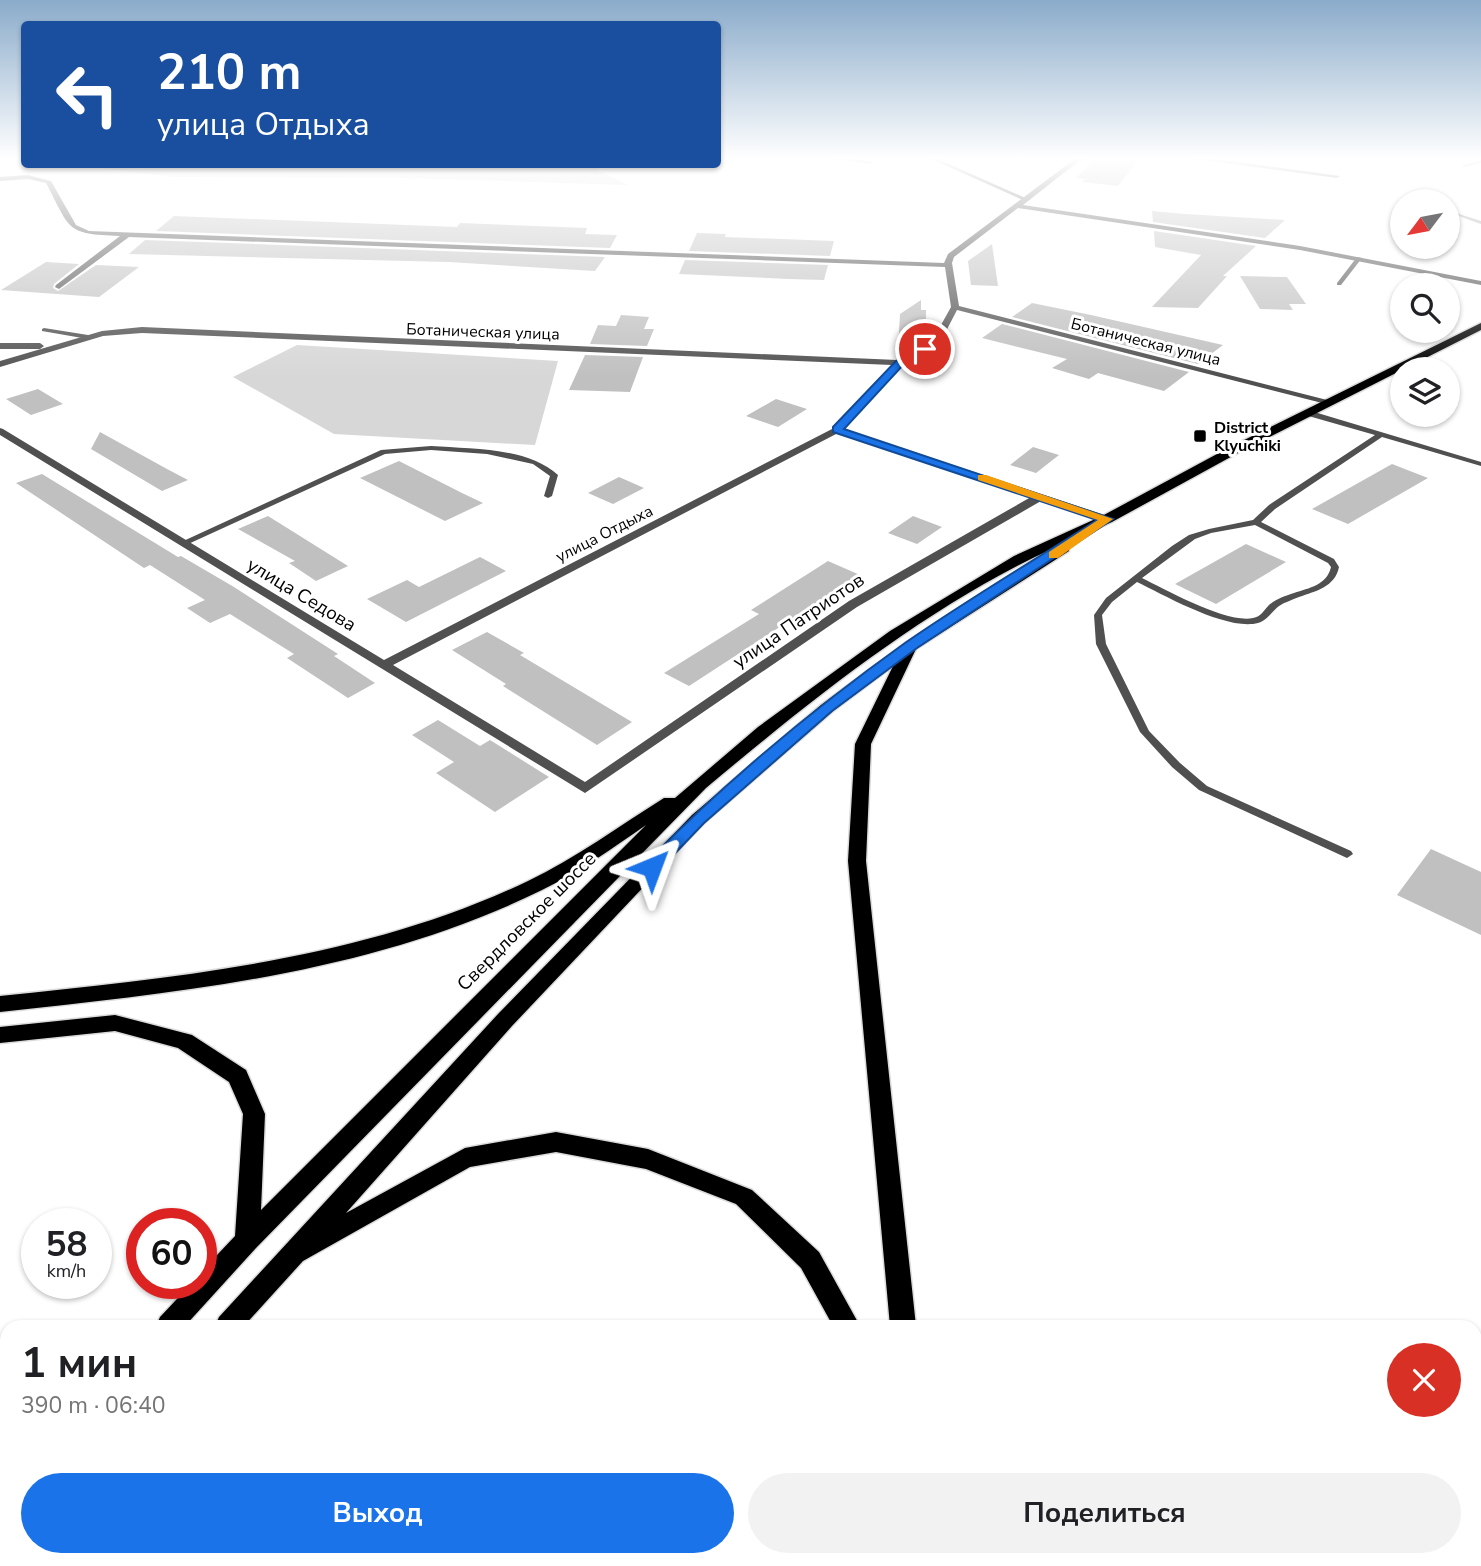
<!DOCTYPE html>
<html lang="ru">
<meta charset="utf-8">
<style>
:root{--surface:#fff;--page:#f2f2f2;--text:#202124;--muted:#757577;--accent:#1a73e8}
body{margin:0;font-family:"Nunito Sans",sans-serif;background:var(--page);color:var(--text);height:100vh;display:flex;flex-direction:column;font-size:26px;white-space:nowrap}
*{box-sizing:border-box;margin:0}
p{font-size:23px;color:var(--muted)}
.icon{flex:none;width:38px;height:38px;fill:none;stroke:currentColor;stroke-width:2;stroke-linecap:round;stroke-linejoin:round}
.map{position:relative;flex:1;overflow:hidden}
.side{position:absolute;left:0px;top:1320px;width:1482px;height:247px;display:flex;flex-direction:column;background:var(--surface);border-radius:21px 21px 0 0;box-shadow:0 2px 5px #0004}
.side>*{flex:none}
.banner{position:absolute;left:21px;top:21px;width:700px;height:147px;border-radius:7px;box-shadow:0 2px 5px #0004;background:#1a4fa0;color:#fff;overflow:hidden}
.needle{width:46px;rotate:238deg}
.buttons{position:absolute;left:1390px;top:189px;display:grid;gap:14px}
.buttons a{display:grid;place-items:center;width:70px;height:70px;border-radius:50%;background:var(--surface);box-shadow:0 2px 5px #0004;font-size:35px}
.speed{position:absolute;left:21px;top:1208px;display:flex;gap:14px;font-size:35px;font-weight:700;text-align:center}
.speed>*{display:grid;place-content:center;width:91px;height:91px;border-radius:50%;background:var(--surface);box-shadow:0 2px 5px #0004;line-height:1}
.speed small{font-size:18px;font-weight:400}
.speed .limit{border:10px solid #d22;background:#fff;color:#111}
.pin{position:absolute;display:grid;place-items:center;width:60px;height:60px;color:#fff;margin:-30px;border:4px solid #fff;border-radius:50%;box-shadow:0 2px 7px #0007}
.me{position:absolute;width:77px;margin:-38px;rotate:44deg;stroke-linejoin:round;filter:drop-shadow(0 0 5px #0008)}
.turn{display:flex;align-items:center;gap:24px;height:147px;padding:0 21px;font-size:32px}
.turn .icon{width:91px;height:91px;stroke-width:2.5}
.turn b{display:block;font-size:49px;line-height:60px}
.round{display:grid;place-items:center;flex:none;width:74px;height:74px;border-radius:37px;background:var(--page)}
.headline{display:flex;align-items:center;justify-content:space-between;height:119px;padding:0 21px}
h1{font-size:42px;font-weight:700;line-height:52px}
.action{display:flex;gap:14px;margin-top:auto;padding:14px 21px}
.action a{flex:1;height:80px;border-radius:42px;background:var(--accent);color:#fff;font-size:28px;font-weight:700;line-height:80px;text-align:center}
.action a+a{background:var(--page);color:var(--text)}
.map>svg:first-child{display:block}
.green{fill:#d7d7d7}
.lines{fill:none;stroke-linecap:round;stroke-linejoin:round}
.stream{fill:#9e9e9e;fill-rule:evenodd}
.building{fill:#c0c0c0}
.primary-casing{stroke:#dbdbdb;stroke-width:3}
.service{fill:#505050;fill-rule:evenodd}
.minor{fill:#505050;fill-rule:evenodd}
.primary{fill:#000;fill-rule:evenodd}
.route{fill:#1a73e8;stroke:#114b97;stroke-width:2}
.slow{fill:#f59e0b}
.poi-dot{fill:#000;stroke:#fff;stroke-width:2.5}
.labels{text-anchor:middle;stroke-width:6;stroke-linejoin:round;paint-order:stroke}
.far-street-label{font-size:16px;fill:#000;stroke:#fff}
.far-poi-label{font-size:16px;font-weight:bold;fill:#000;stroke:#fff;text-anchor:start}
.street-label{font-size:19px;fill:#000;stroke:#fff}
</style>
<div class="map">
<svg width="1481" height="1566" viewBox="0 0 1481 1566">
<rect width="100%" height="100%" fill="#fff"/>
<!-- green -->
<path class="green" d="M595,164l4,7 29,14 -221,-7 -235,-1 -93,-12z
M297,345l261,16 -23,84 -201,-11 -101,-57z"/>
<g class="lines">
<!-- stream -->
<path class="stream" d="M1447,210l34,11v3l-34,-12z"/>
</g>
<!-- building -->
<path class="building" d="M1096,158h44l-22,28 -36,-4 3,-3 -9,-1z
M1152,211l33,3 100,6 -20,18 -112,-16z
M174,216l283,11 3,-4 127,5 -2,6 32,1 -7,13 -454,-17z
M1154,231l102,15 -33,30h4l-29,32 -46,-1 49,-52 -46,-8z
M697,233l29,1 -1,3 109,4 -4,15 -141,-5z
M145,240l460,17 -10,14 -146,-9 -320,-8z
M992,244l6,42 -27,-1 -3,-24z
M685,260l143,5 -4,15 -35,-1 -110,-5z
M46,262l33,2 -25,20 -1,4 5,3 38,-26 43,2 -40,30 -98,-7z
M1240,276l47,1 19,27h-17l4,6 -33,-1z
M921,300v10h5v30l-19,12 -9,-2 2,-36z
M1032,303l59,12 132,30 -25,19 -186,-47z
M621,315l28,2 -5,12h10l-7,17 -57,-2 8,-19 18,1z
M1002,324l187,48 -25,19 -66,-18 -9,6 -37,-11 15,-9 -85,-21z
M585,355l58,2 -13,35 -61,-2z
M38,389l25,15 -32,11 -25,-16z
M776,399l31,10 -29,18 -32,-11z
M100,432l67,37 21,11 -26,11 -71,-42z
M1033,447l26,8 -23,18 -26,-8z
M399,461l63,32 21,10 -38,18 -85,-43z
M1392,464l36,14 -80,46 -36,-15z
M42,474l136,83 3,-1 53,31 104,67 -4,2 41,27 -27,15 -61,-40 7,-4 -64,-40 -20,9 -23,-15 18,-8 -55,-35 -6,3 -128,-85z
M619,477l25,11 -31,16 -25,-11z
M268,516l80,50 -32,15 -27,-18 6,-2 -57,-32z
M913,516l29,11 -25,17 -29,-11z
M1246,544l40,18 -70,42 -41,-20z
M480,557l26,14 -100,51 -39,-23 40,-19 12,7z
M828,561l32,14 -171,111 -25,-13 95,-59 -8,-4z
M487,632l37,21 -4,2 112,67 -35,23 -94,-59 3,-2 -54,-34z
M438,720l42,26 10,-6 59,37 -54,35 -59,-39 18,-11 -42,-27z
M1431,849l50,23v63l-84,-40z"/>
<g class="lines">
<!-- primary casing -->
<g class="primary-casing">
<path id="primary" d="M1481,323v7l-243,123 -126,69 -49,22 6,1v6l-153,98 -45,95 -5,117 50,465h-26l-42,-465 7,-117 38,-78 -60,45 -129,112 -192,203 -166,187 119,-65 91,-16 92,17 104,41 67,62 41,74h-27l-32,-58 -65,-64 -90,-35 -90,-17 -86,15 -167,94 -59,65h-29l4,-9 279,-303 194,-199 129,-110 86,-63 147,-94c-125,57 -243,152 -348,240l-450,460 -71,78h-29l4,-9 32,-34h9v-11l34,-36 8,-122 -14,-32 -51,-34 -63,-17 -115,12v-16l115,-12 77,20 54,35 19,44 -4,96 385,-385c-33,23 -67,47 -104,65 -168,83 -358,102 -542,122v-16c179,-19 363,-36 528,-115 48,-23 91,-55 136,-83h11l83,-71 132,-96 124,-75 88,-40 128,-69z
M7,1490v33l-7,3v-33z
M7,1557v2h32l-3,7h-33z
M849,1559h30v7h-30z
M913,1559h30l1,7h-30z"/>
</g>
<!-- service -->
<path class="service" d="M929,158h6l95,42 -5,1z
M1481,160v3l-17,4 -2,-1z
M1357,257l5,1 -21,27h-4v-2z
M44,328l44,7 3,2 -3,2 -46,-8v-2z
M1305,411h6l170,51v4l-99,-29 -107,72 -14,13 73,37 5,8c-4,20 -23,24 -40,30 -7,3 -14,5 -20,9 -7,5 -11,14 -21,17 -31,8 -92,-27 -121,-41l-25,20 -10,13 4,29 43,87 31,32 27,23 144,65 2,3 -6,4 -148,-68 -27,-23 -32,-35 -44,-88 -2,-29 12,-17 66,-52 17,-11 20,-6 44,-9 16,-15 106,-70 -70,-20zM1255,525l73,38 3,4c-4,18 -22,21 -37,26 -9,3 -18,6 -25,12 -5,5 -8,12 -16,13 -25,6 -87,-28 -111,-40l53,-39 16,-6z
M431,446c40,3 96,1 127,29l-6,21 -4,2 -4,-2 6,-20 -17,-12 -46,-10 -56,-4 -46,4 -199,91h-3l-4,-2 202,-93z"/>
<!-- minor -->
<path class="minor" d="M828,158h23l22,4 -3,2z
M1076,158h7l-60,47 277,41 181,35v4l-181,-35 -282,-42 -64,49 -2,6 7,43 376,96 -5,3 -373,-95 -14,27 -15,14 -26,14 -59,64 268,88v4h-8l-62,-20 -184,106 -272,186 -585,-358v-7l3,1 381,231 450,-232 58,-63 -750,-32 -39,3 -103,31v-6l102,-30 40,-4 755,33 25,-13 14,-13 15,-27 -6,-40 -816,-30 -70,52 -4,-2 1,-2 64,-49c-55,-2 -49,-6 -74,-53l-18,-4 -28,2v-4l28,-2 23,6 25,44 13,6 855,32 4,-9zM838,433l193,64 -182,104 -264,181 -192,-117z
M1188,158h20l132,18 -3,2z
M689,164h7l-4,3z
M0,343h40l4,3 -4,3h-40z"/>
<!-- primary -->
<use href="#primary" class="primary"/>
</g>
<!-- sky -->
<linearGradient id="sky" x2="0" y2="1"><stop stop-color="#8aabca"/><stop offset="0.42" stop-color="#fff"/><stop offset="1" stop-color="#fff" stop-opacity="0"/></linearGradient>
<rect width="1481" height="377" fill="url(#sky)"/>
<!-- route -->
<path class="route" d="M922,347l8,2 -27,16 -59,64 269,90 -196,129 -85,63 -128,112 -46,48h-12l-3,-4 3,-4c79,-81 167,-154 259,-220 62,-43 128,-82 192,-123l-264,-88v-5l63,-66z"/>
<!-- slow -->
<path class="slow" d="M978,475h8l127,44 -55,39h-9v-6l49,-32 -120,-40z"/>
<!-- markers -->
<rect class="poi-dot" x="1193" y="429" width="14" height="14" rx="3.5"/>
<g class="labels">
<!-- far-street labels -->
<g class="far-street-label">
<text transform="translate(483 331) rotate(2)" y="6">Ботаническая улица</text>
<text transform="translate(1146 341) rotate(14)" y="6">Ботаническая улица</text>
<text transform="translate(604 533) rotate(-27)" y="6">улица Отдыха</text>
</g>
<!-- far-poi labels -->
<g class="far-poi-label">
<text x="1214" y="433">District<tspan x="1214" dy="18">Klyuchiki</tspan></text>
</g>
<!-- street labels -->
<g class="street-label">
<text transform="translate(302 594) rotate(31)" y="7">улица Седова</text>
<text transform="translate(798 620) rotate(-34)" y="7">улица Патриотов</text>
<text transform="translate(526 921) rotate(-45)" y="7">Свердловское шоссе</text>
</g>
</g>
</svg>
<div class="buttons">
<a><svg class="needle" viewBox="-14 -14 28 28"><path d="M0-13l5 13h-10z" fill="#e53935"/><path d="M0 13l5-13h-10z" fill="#757577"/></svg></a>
<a><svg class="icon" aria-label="search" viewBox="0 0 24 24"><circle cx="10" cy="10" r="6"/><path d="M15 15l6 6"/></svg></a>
<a><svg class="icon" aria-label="layers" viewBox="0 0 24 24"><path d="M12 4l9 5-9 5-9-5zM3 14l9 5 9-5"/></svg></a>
</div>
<div class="speed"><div>58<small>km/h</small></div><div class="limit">60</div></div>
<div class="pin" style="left:925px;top:349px;background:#d93025"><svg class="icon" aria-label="arrive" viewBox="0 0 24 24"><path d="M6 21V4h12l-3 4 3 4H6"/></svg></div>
<svg class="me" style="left:652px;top:867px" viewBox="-20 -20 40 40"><path d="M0-17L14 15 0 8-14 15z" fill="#1a73e8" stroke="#fff" stroke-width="4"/></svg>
<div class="banner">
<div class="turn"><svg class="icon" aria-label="left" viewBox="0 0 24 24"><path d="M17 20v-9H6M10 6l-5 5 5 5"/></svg><div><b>210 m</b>улица Отдыха</div></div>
</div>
<section class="side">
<div class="headline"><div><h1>1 мин</h1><p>390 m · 06:40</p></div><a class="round" style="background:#d93025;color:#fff"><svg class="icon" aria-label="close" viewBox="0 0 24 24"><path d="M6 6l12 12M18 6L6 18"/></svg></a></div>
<div class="action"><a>Выход</a><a>Поделиться</a></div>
</section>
</div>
